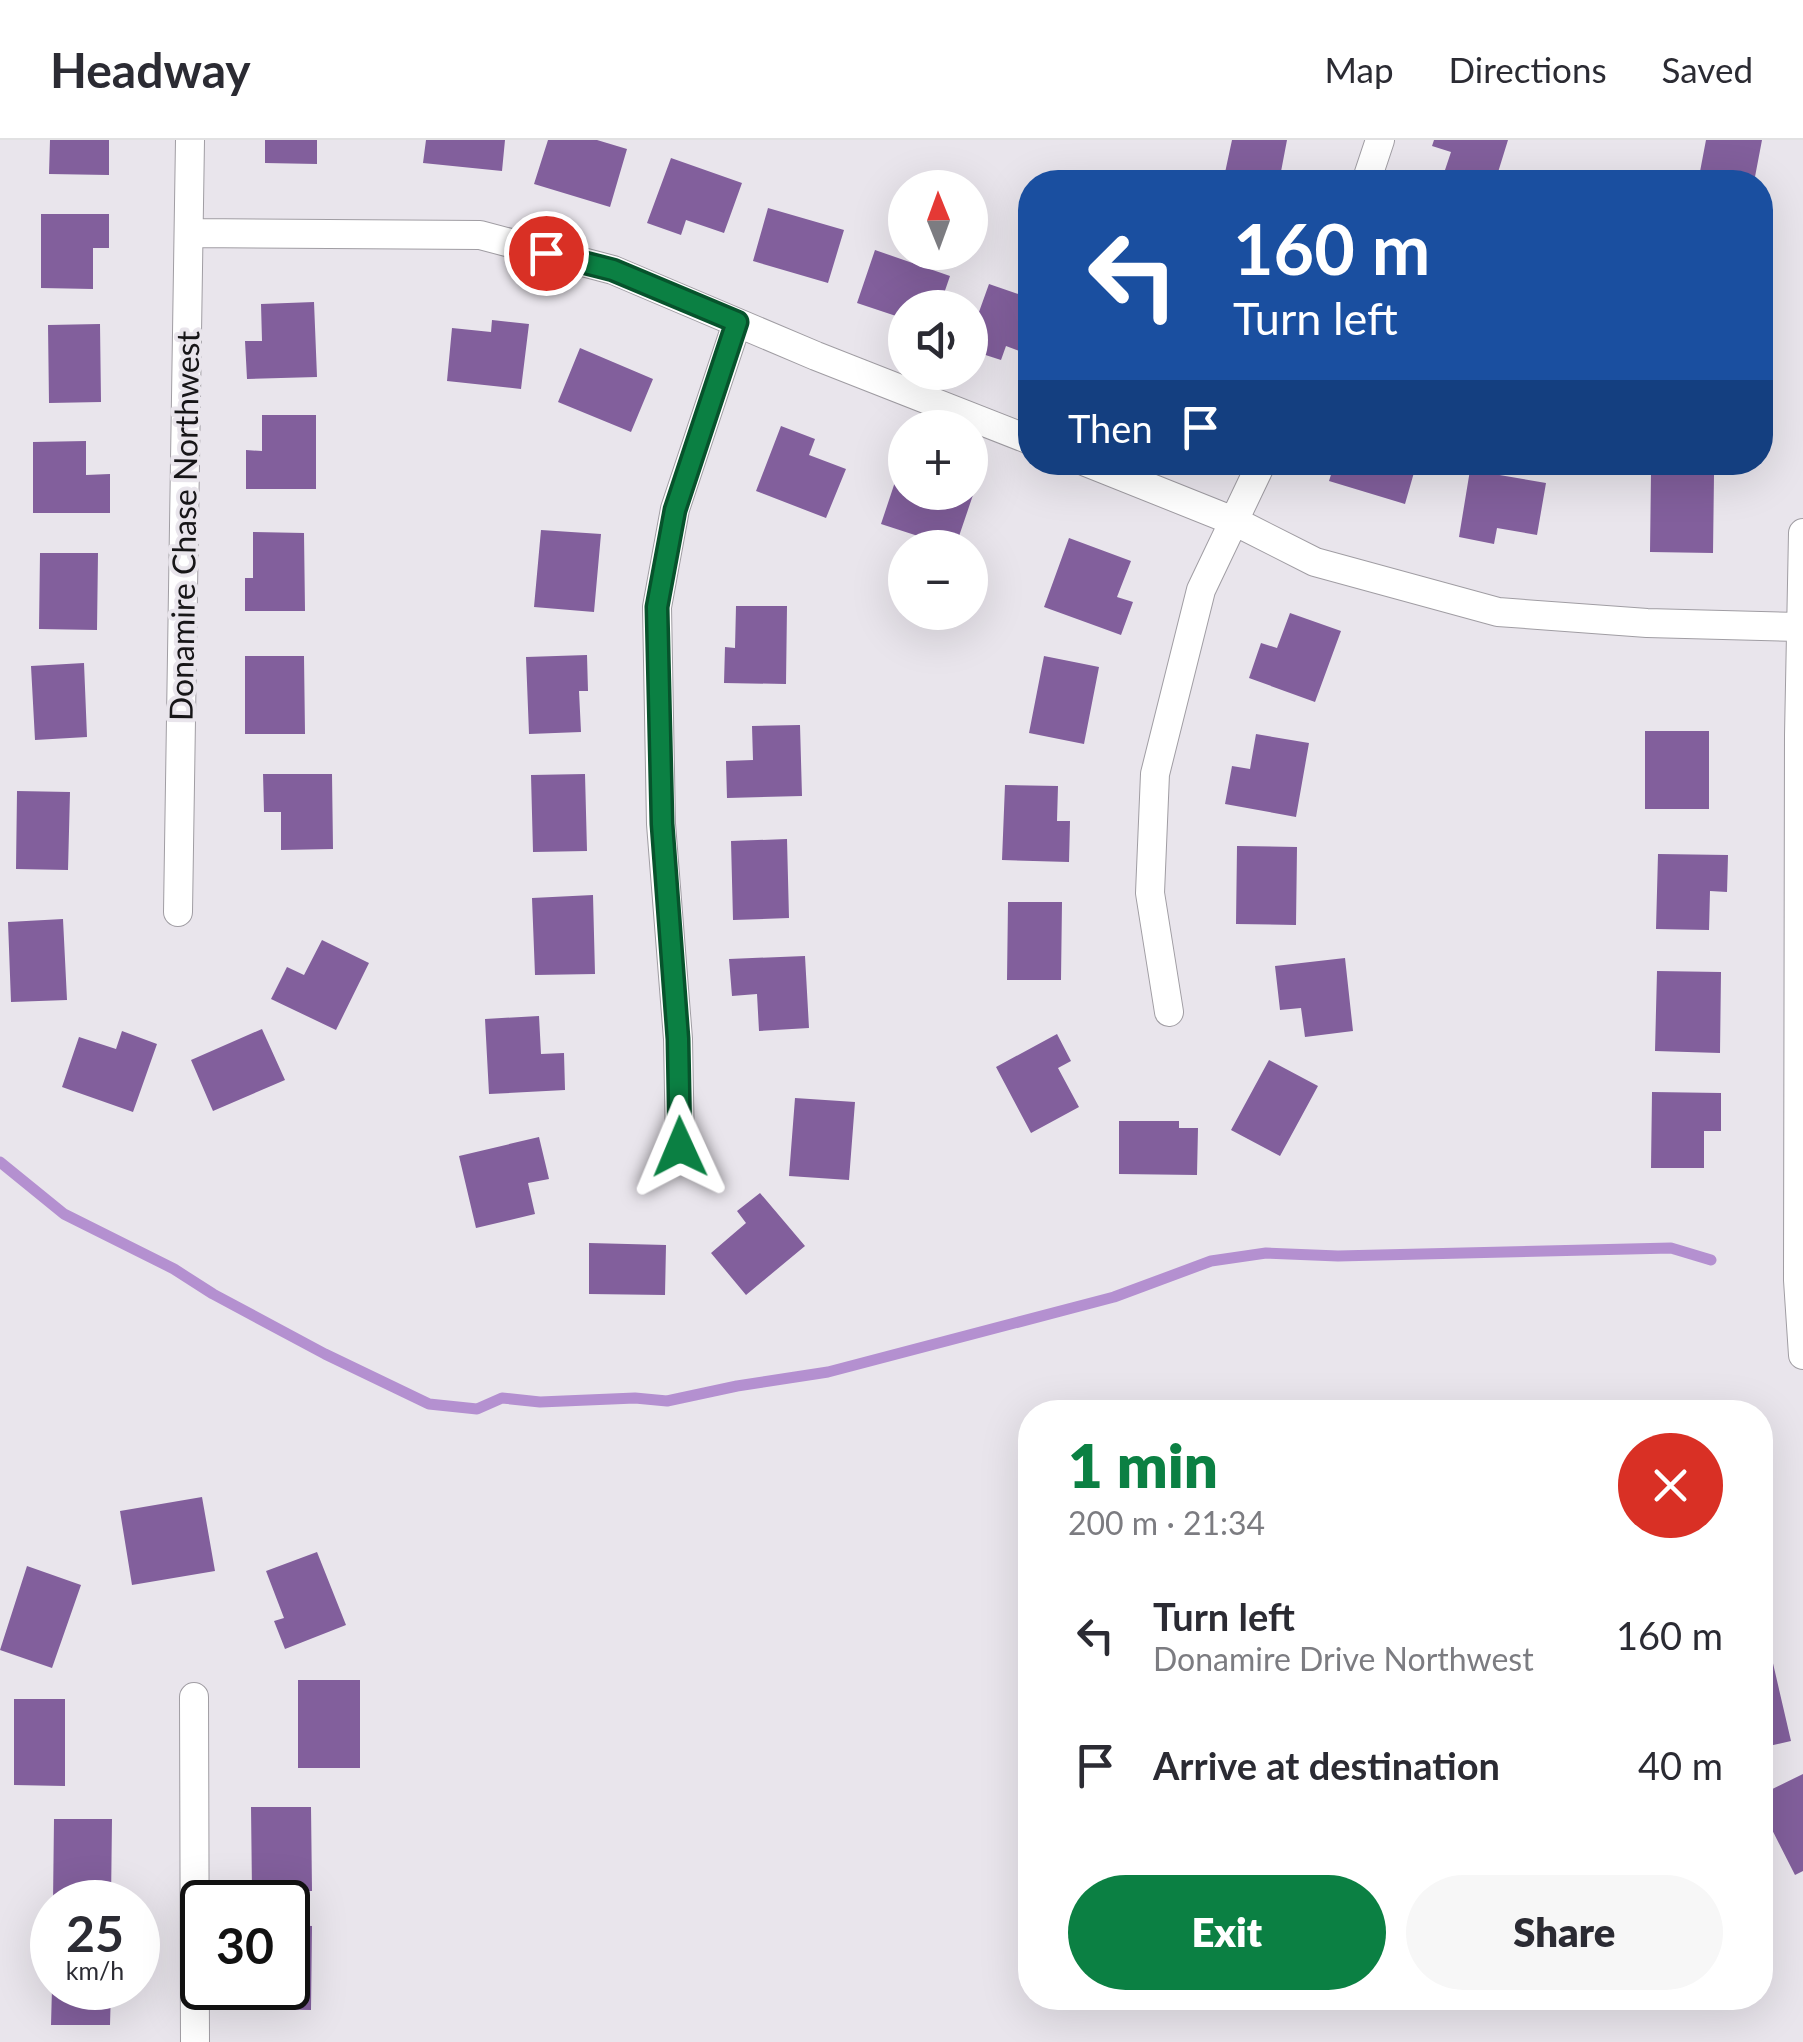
<!DOCTYPE html>
<meta charset="utf-8">
<style>
:root{--surface:#fff;--page:#f7f7f7;--text:#2b2b33;--muted:#7c7c81;--line:#e1e1e2;--accent:#0b8043}
body{margin:0;font-family:Lato,sans-serif;background:var(--page);color:var(--text);height:100vh;display:flex;flex-direction:column;font-size:38px;white-space:nowrap}
*{box-sizing:border-box;margin:0}
p{font-size:32px;color:var(--muted)}
.icon{flex:none;width:55px;height:55px;fill:none;stroke:currentColor;stroke-width:2;stroke-linecap:round;stroke-linejoin:round}
.map{position:relative;flex:1;overflow:hidden}
.details{position:absolute;left:1018px;top:1260px;width:755px;height:610px;display:flex;flex-direction:column;background:var(--surface);border-radius:40px;box-shadow:0 10px 40px #0002}
.details>*{flex:none}
.top-card{position:absolute;left:1018px;top:30px;width:755px;height:305px;border-radius:40px;box-shadow:0 10px 40px #0002;background:#1a4fa0;color:#fff;overflow:hidden}
.needle{width:65px;rotate:359deg}
.fabs{position:absolute;left:888px;top:30px;display:grid;gap:20px}
.fabs a{display:grid;place-items:center;width:100px;height:100px;border-radius:50%;background:var(--surface);box-shadow:0 10px 40px #0002;font-size:50px}
.speed{position:absolute;left:30px;top:1740px;display:flex;gap:20px;font-size:50px;font-weight:700;text-align:center}
.speed>*{display:grid;place-content:center;width:130px;height:130px;border-radius:50%;background:var(--surface);box-shadow:0 10px 40px #0002;line-height:1}
.speed small{font-size:25px;font-weight:400}
.speed .limit{border:5px solid #111;border-radius:15px;background:#fff;color:#111}
.pin{position:absolute;display:grid;place-items:center;width:85px;height:85px;color:#fff;margin:-42px;border:5px solid #fff;border-radius:50%;box-shadow:0 2px 10px #0007}
.me{position:absolute;width:110px;margin:-55px;rotate:359deg;stroke-linejoin:round;filter:drop-shadow(0 0 8px #0008)}
.turn{display:flex;align-items:center;gap:35px;height:210px;padding:0 50px;font-size:45px}
.turn .icon{width:130px;height:130px;stroke-width:2.5}
.turn b{display:block;font-size:70px;line-height:85px}
.then{display:flex;align-items:center;height:95px;padding:0 50px;background:#0003;gap:20px;font-size:38px}
.round{display:grid;place-items:center;flex:none;width:105px;height:105px;border-radius:52px;background:var(--page)}
.headline{display:flex;align-items:center;justify-content:space-between;height:170px;padding:0 50px}
h1{font-size:60px;font-weight:800;line-height:75px;color:var(--accent)}
.action{display:flex;gap:20px;margin-top:auto;padding:20px 50px}
.action a{flex:1;height:115px;border-radius:60px;background:var(--accent);color:#fff;font-size:40px;font-weight:800;line-height:115px;text-align:center}
.action a+a{background:var(--page);color:var(--text)}
ul{padding:0;list-style:none}
li{display:flex;align-items:center;gap:30px;height:130px;padding:0 50px}
li div{flex:1}
li b{display:block;font-size:38px}
li em{font-style:normal}
header{display:flex;align-items:center;gap:60px;box-sizing:border-box;height:140px;padding:0 50px;background:var(--surface);border-bottom:2px solid var(--line)}
header strong{font-size:48px}
nav{display:flex;gap:55px;margin-inline-start:auto;font-size:35px}
.map>svg:first-child{display:block}
.lines{fill:none;stroke-linecap:round;stroke-linejoin:round}
.stream{stroke:#b490d0;stroke-width:11}
.building{fill:#825f9c}
.minor-casing{stroke:#a09da3;stroke-width:30}
.minor{stroke:#fff;stroke-width:28}
.route-casing{stroke:#07532c;stroke-width:25}
.route{stroke:#0b8043;stroke-width:18}
.labels{text-anchor:middle;stroke-width:8;stroke-linejoin:round;paint-order:stroke}
.street-label{font-size:32px;fill:#171618;stroke:#e9e5ec}
</style>
<header>
<strong>Headway</strong>
<nav><a>Map</a><a>Directions</a><a>Saved</a></nav>
</header>
<div class="map">
<svg width="1803" height="1902" viewBox="0 0 1803 1902">
<rect width="100%" height="100%" fill="#e9e5ec"/>
<g class="lines">
<!-- stream -->
<path class="stream" d="M0,1022l64,52 110,55 39,25 112,60 104,50 48,5 25,-11 38,4 95,-4 32,3 70,-15 91,-14 286,-75 97,-36 55,-8 72,3 333,-8 40,12"/>
</g>
<!-- building -->
<path class="building" d="M50,0h59v35l-60,-1z
M265,0h52v24l-52,-1z
M426,0h79l-3,31 -79,-8z
M548,0h49l30,9 -17,58 -76,-23z
M1232,0h55l-8,42h-56z
M1434,0h74l-13,42h-54l10,-30 -19,-6z
M1706,0h56l-8,42h-56z
M671,18l71,25 -18,50 -38,-13 -5,15 -34,-12z
M768,68l76,22 -16,53 -75,-22z
M41,74h68v34h-16v41l-52,-1z
M875,110l75,26 -11,32h-34v11l-48,-16z
M989,144l41,14v57l-24,-9 -5,14 -31,-10v-13z
M314,162l3,75 -70,2 -2,-38h17l-1,-37z
M492,180l37,4 -8,65 -74,-8 5,-53 39,4z
M100,184l1,78 -52,1 -1,-78z
M580,208l73,31 -22,53 -73,-30z
M262,275h54v74h-70v-39l16,1z
M781,286l34,13 -6,16 37,14 -20,49 -70,-27z
M86,301v34l24,-1v39h-77v-71z
M1335,322h82l-12,42 -76,-23z
M899,330l6,2v20l68,3 -18,53 -74,-24z
M1470,330l76,13 -9,52 -40,-7 -3,16 -35,-7z
M1651,334l63,1 -1,78 -63,-1z
M541,390l60,4 -7,78 -60,-5z
M253,392l51,1 1,78h-60v-33h8z
M1069,398l62,23 -14,36 16,5 -12,33 -77,-28z
M40,413h58l-1,77 -58,-1z
M736,466h51l-1,78 -62,-1 1,-36 10,1z
M1290,473l51,18 -26,71 -66,-24 12,-35 16,5z
M587,515l1,36h-9l2,41 -52,2 -3,-77z
M245,516h59l1,78h-60z
M1044,516l55,11 -15,77 -55,-11z
M84,523l3,74 -52,3 -4,-74z
M800,585l2,71 -75,2 -1,-37 27,-1 -1,-34z
M1645,591h64v78h-64z
M1256,594l53,9 -13,74 -71,-13 7,-38 18,3z
M263,634h69l1,75 -52,1v-38h-17z
M585,634l2,77 -54,1 -2,-77z
M1005,645l53,1 -1,35h13l-1,41 -67,-2z
M17,651l53,1 -2,78 -52,-1z
M787,699l2,79 -56,2 -2,-79z
M1237,706l60,1 -1,78 -60,-1z
M1658,714l70,1 -1,37 -17,-1 -1,39 -53,-1z
M593,755l2,79 -60,1 -3,-77z
M1008,762h54l-1,78h-54z
M63,779l4,81 -56,2 -3,-80z
M322,800l47,23 -33,67 -65,-31 16,-32 17,8z
M805,816l4,72 -50,3 -2,-37 -25,2 -3,-37z
M1345,818l8,73 -48,6 -4,-29 -21,2 -5,-44z
M1657,831l64,1 -1,81 -65,-2z
M539,876l2,38 23,-1 1,37 -76,4 -4,-75z
M262,889l23,51 -72,31 -22,-51z
M122,891l35,13 -24,68 -71,-25 17,-50 37,12z
M1057,894l14,27 -13,7 21,39 -48,26 -35,-66z
M1269,920l49,26 -38,70 -49,-26z
M1652,952l69,1v38h-17v37h-53z
M795,958l60,4 -6,78 -60,-4z
M1119,981h60v7h19l-1,47 -78,-1z
M539,997l10,42 -21,4 7,31 -59,14 -17,-72z
M760,1053l45,53 -59,49 -35,-42 35,-30 -9,-12z
M589,1103l77,2 -1,50 -76,-1z
M202,1357l13,74 -83,14 -12,-74z
M317,1412l29,73 -61,24 -11,-28 10,-3 -18,-47z
M27,1426l54,19 -29,83 -52,-18z
M1772,1519l19,82 -31,7v-86z
M298,1540h62v88h-62z
M14,1559h51v87l-51,-1z
M1803,1634v97l-8,4 -35,-69v-11z
M251,1667h60l1,84 -60,1z
M54,1679h58l-1,83h-58z
M288,1785l24,1 -1,84 -59,-1v-21h36z
M52,1848h59l-1,37h-59z"/>
<g class="lines">
<!-- minor casing -->
<g class="minor-casing">
<path id="minor" d="M1366,42l14,-42
M191,93l289,2 133,35 203,86 214,84
M1086,322l150,60 79,40 183,50 149,11 153,4
M1803,393l-4,202 -1,545 5,75
M178,772l12,-772
M1169,872l-19,-119 5,-119 46,-184 61,-128
M680,1007l-2,-108 -17,-215 -4,-217 18,-98 62,-186
M194,1557l1,345"/>
</g>
<!-- minor -->
<use href="#minor" class="minor"/>
</g>
<g class="lines">
<!-- route casing -->
<g class="route-casing">
<path id="route" d="M546,113l67,17 124,52 -62,188 -18,97 5,217 16,215 2,108"/>
</g>
<!-- route -->
<use href="#route" class="route"/>
</g>
<g class="labels">
<!-- street labels -->
<g class="street-label">
<text transform="translate(185 386) rotate(-89)" y="11">Donamire Chase Northwest</text>
</g>
</g>
</svg>
<div class="fabs">
<a><svg class="needle" viewBox="-14 -14 28 28"><path d="M0-13l5 13h-10z" fill="#e53935"/><path d="M0 13l5-13h-10z" fill="#7c7c81"/></svg></a>
<a><svg class="icon" aria-label="sound" viewBox="0 0 24 24"><path d="M4 9h4l5-4v14l-5-4H4zM17 9q2 3 0 6"/></svg></a>
<a>+</a>
<a>−</a>
</div>
<div class="speed"><div>25<small>km/h</small></div><div class="limit">30</div></div>
<div class="pin" style="left:546px;top:113px;background:#d93025"><svg class="icon" aria-label="arrive" viewBox="0 0 24 24"><path d="M6 21V4h12l-3 4 3 4H6"/></svg></div>
<svg class="me" style="left:680px;top:1007px" viewBox="-20 -20 40 40"><path d="M0-17L14 15 0 8-14 15z" fill="#0b8043" stroke="#fff" stroke-width="4"/></svg>
<div class="top-card">
<div class="turn"><svg class="icon" aria-label="left" viewBox="0 0 24 24"><path d="M17 20v-9H6M10 6l-5 5 5 5"/></svg><div><b>160 m</b>Turn left</div></div>
<div class="then">Then<svg class="icon" aria-label="arrive" viewBox="0 0 24 24"><path d="M6 21V4h12l-3 4 3 4H6"/></svg></div>
</div>
<section class="details">
<div class="headline"><div><h1>1 min</h1><p>200 m · 21:34</p></div><a class="round" style="background:#d93025;color:#fff"><svg class="icon" aria-label="close" viewBox="0 0 24 24"><path d="M6 6l12 12M18 6L6 18"/></svg></a></div>
<ul>
<li><svg class="icon" aria-label="left" viewBox="0 0 24 24"><path d="M17 20v-9H6M10 6l-5 5 5 5"/></svg><div><b>Turn left</b><p>Donamire Drive Northwest</p></div><em>160 m</em></li>
<li><svg class="icon" aria-label="arrive" viewBox="0 0 24 24"><path d="M6 21V4h12l-3 4 3 4H6"/></svg><div><b>Arrive at destination</b></div><em>40 m</em></li>
</ul>
<div class="action"><a>Exit</a><a>Share</a></div>
</section>
</div>
